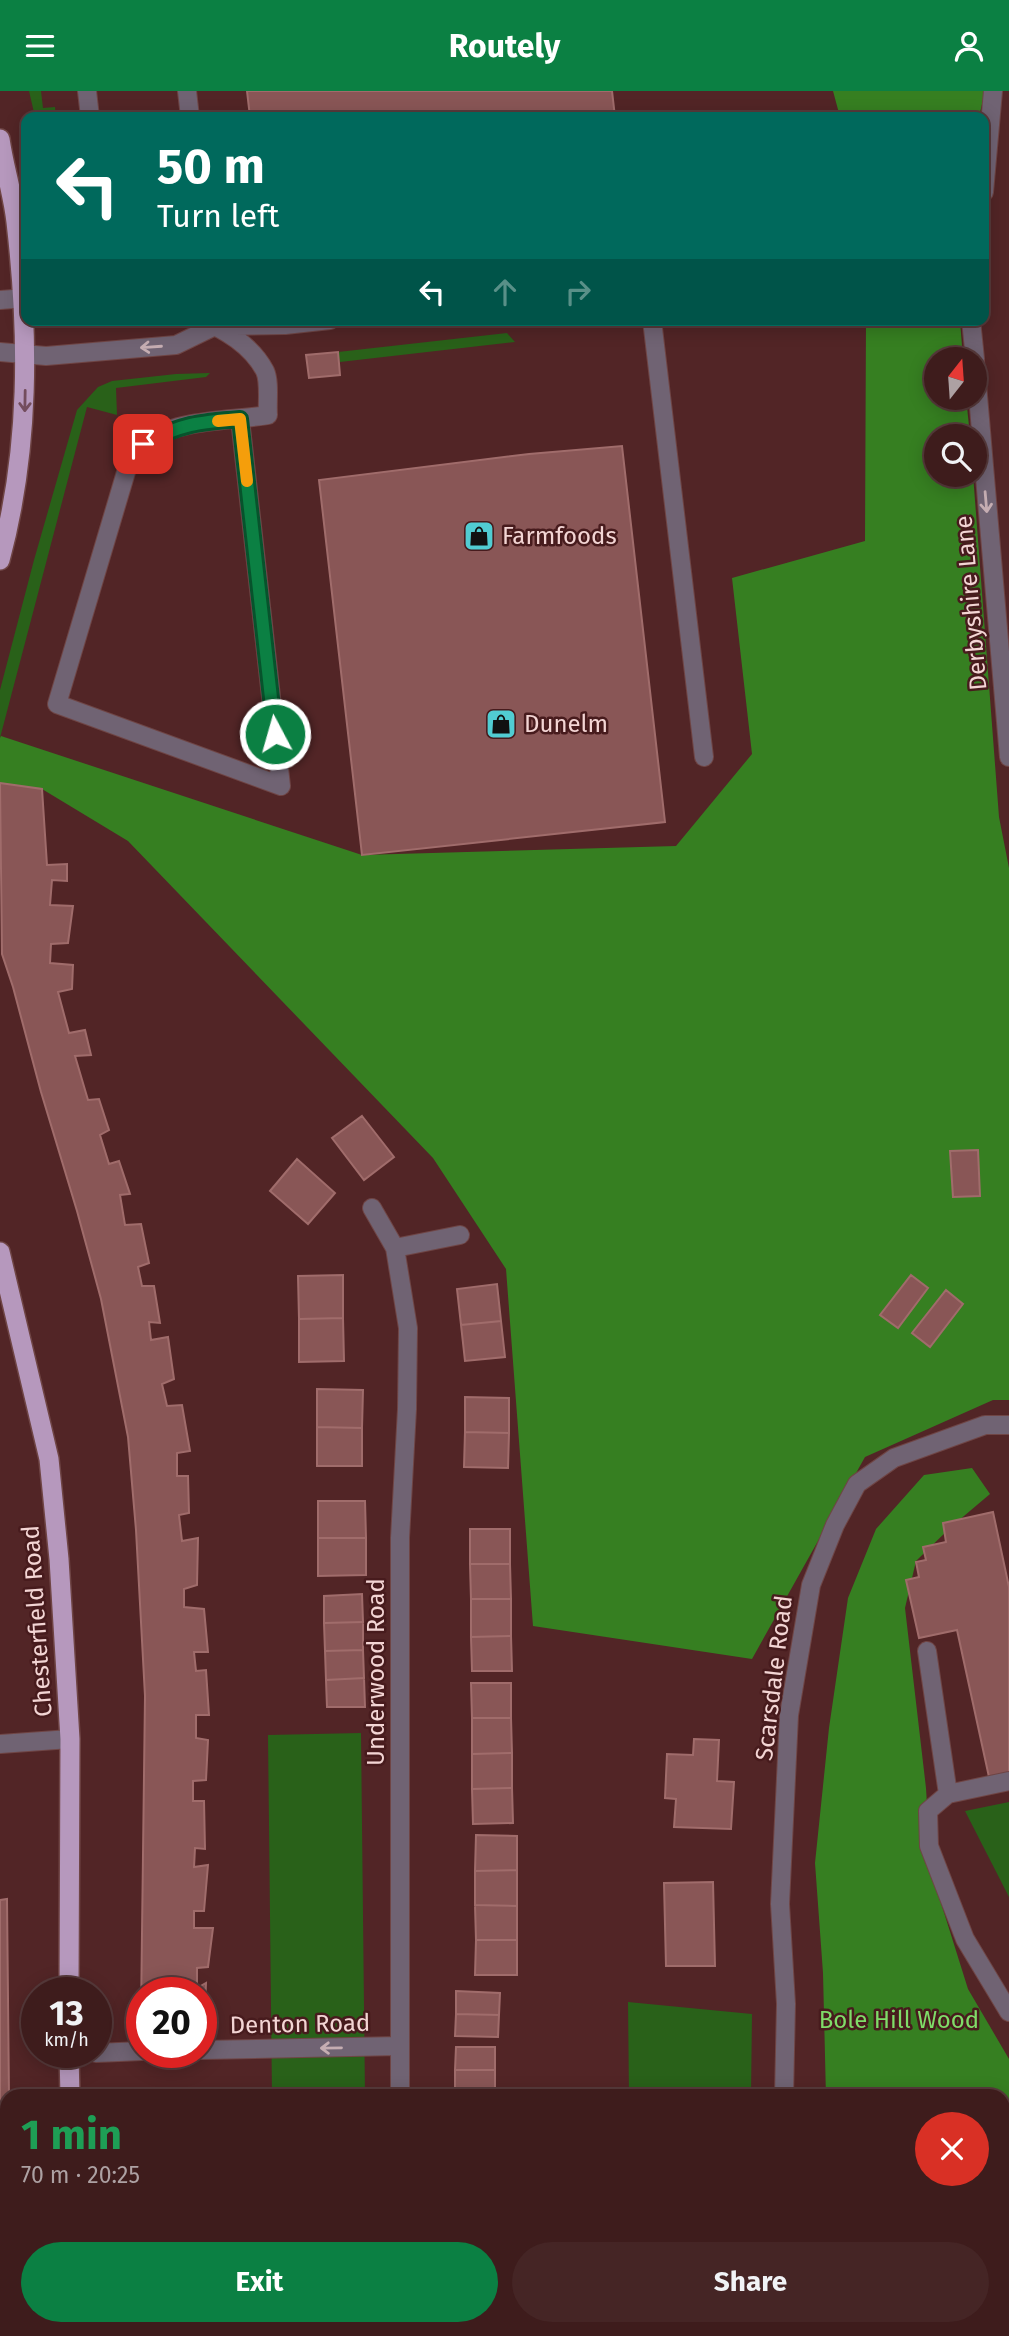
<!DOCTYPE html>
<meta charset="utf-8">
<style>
:root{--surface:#3e1c1c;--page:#452525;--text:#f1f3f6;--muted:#ada1a3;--line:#573a3b;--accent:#0b8043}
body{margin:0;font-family:"Fira Sans",sans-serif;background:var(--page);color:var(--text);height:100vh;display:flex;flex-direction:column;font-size:26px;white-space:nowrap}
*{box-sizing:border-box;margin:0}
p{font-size:23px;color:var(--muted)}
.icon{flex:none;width:38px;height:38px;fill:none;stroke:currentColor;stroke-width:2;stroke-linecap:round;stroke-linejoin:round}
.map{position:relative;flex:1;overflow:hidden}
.drawer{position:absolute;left:0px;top:1998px;width:1010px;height:247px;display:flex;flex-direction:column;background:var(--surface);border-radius:21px 21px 0 0;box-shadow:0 4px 18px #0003,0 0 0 2px var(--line)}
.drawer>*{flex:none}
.banner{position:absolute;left:21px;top:21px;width:968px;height:214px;border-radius:14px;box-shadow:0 4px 18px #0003,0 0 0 2px var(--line);background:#00695c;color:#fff;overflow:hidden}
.needle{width:46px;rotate:17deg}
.buttons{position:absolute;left:924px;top:256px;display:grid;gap:14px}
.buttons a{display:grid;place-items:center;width:63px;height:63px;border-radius:50%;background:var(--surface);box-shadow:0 4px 18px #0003,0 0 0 2px var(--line);font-size:35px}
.speed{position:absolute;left:21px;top:1886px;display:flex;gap:14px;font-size:35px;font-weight:700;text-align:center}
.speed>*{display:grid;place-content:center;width:91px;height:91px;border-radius:50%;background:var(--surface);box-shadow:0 4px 18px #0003,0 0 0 2px var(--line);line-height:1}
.speed small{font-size:18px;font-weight:400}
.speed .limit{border:10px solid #d22;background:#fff;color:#111}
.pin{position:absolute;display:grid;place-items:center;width:60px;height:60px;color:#fff;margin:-30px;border-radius:14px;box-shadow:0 4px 10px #0006}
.me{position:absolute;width:77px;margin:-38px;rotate:354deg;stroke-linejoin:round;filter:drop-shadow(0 0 5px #0008)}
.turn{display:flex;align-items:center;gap:24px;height:147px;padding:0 21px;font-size:32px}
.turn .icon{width:91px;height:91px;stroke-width:2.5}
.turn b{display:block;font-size:49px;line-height:60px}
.lanes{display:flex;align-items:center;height:66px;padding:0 21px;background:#0003;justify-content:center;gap:35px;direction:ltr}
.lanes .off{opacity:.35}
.round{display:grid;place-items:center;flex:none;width:74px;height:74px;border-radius:37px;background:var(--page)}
.overview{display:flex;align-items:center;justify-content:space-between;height:119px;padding:0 21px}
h1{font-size:42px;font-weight:700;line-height:52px;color:#1e9e55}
.primary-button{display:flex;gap:14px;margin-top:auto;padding:14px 21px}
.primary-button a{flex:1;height:80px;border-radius:42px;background:var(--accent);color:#fff;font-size:28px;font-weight:700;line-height:80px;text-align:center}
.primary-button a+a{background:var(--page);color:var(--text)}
header{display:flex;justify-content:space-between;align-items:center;height:91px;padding:0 21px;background:var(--accent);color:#fff;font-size:32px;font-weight:700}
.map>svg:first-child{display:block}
.green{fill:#296119}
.forest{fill:#367f21}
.building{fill:#895656;stroke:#a06c6b;stroke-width:2}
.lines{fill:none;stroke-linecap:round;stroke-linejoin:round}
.service-casing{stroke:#6f4545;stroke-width:20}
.minor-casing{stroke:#6f4545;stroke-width:20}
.tertiary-casing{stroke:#6f4545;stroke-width:20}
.trunk-casing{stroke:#6f4545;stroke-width:22}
.service{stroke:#706373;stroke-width:18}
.minor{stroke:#706373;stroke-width:18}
.tertiary{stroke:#706373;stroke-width:18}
.trunk{stroke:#b698bd;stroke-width:19}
.oneway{stroke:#c5adb2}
.oneway2{stroke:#734d5d}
.route-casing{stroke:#07532c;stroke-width:18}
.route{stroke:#0b8043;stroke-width:12}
.slow{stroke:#f59e0b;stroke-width:12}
.labels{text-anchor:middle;stroke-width:5;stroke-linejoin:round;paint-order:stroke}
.poi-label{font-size:24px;fill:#f3d5d4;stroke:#471b1d;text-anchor:start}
.street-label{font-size:24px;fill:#f3d5d4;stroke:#471b1d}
.park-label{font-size:24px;fill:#7fdc68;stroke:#471b1d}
</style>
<header><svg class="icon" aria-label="menu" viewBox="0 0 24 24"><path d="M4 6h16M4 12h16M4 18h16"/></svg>Routely<svg class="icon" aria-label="person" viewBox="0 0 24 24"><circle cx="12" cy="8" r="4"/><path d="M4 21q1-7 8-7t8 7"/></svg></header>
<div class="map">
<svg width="1009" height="2245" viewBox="0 0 1009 2245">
<rect width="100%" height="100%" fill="#522526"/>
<!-- green -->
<path class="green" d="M29,0h12l2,17 12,-1 1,10h-21z
M507,242l8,9 -175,20 -2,-10z
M210,282l-4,4 -90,11 1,27 -30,-8 -87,331v-48l34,-130 43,-150 21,-23 14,-6 64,-7z
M361,1642l4,363h-93l-4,-361z
M1009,1711v95l-44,-86z
M628,1911l124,12 -1,82h-122z
M274,2238h94v7h-94z
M577,2238h110l-3,7h-111z"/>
<!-- forest -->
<path class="forest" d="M833,0h152l-6,26h-139z
M866,229h94l3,39h-27v38h30l4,39h-34v38h37l26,343 10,51v532h-16l-128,57 -113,202 -219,-33 -27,-357 -73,-111 -305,-317 -86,-52 -42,-6v-45l1,-2 361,119 314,-9 76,-92 -20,-176 133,-37z
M972,1377l18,26 -39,33 -35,34 -11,47 21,180 5,83 37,118 41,70v277h-56l-4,-7h54v-232h-177l-3,-124 -8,-110 14,-135 19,-130 28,-69 48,-54z"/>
<!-- building -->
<path class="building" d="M247,0h365l3,26h-365z
M338,261l2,23 -31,3 -3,-23z
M622,355l43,376 -303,33 -43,-375 210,-26z
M0,692l42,6 5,76 20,-1v17l-15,-1 -2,25 23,1 -5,37 -17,1 -1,19 23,2 -1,24 -14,3 11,41 16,-3 6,25 -16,1 13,44 11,-1 10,31 -9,5 9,29 10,-3 11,33 -10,1 5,30 16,-1 8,39 -11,4 4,19h12l6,37 -11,-1 2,18 17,-3 6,42 -12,5 5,22 15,-1 8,46 -13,2v23h11l1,37 -10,2 3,26 16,-3 -1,47 -13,4v18l20,2 4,43h-14l2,19 10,-1 3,45h-13v23l12,2 -2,40 -13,1v20h11l1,48 -10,-1 -1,19 14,-2 -4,46h-10v17h19l-5,39 -11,1v20l9,-5 -1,28h-4v-18h-59l-1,20 4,-317 -9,-166 -8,-93 -27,-138 -24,-88 -36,-119 -28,-105 -11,-33z
M362,1025l32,41 -30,23 -32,-42z
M978,1059l2,46 -27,1 -3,-46z
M297,1068l38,34 -27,31 -38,-33z
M343,1184v43l-44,1 -1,-43z
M911,1184l17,13 -30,40 -18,-13z
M497,1193l4,37 -40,4 -4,-36z
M946,1199l17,14 -33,43 -18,-14z
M343,1227l1,43 -45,1v-43z
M501,1230l4,36 -40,4 -4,-36z
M317,1298l46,1 -1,38 -45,-1z
M465,1306l44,1v35l-44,-1z
M317,1336l45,1v38h-45z
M465,1341l44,1 -1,35 -44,-1z
M318,1410h47l1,37h-48z
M993,1421l16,75v186l-20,4 -32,-147 -38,8 -13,-58 13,-3 -3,-15 10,-2 -3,-13 23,-5 -3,-19z
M470,1438h40v35h-40z
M318,1447h48v37l-48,1z
M470,1473h40l1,35h-40z
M362,1503l1,28 -39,1v-27z
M471,1508h40v37l-40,1z
M363,1531v28l-38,1 -1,-28z
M511,1545l1,35h-40l-1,-34z
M363,1559l1,28 -38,2 -1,-29z
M364,1587l1,29h-38l-1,-27z
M471,1592h40v35h-39z
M472,1627h39l1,35 -40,1z
M694,1648l25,1 -2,41 17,1 -3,47 -57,-2 2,-28 -11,-1 2,-44 26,1z
M512,1662v35l-40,1v-35z
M512,1697l1,35 -40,1 -1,-35z
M476,1744l41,1v34l-42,1z
M517,1779v36l-42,-1v-34z
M713,1791l2,84h-49l-2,-83z
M7,1808l2,198h-2v232h4v7h-11v-436z
M475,1814l42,1v34h-41z
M476,1849h41v35h-42z
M456,1900l44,2 -1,22 -43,-1z
M456,1923l43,1 -1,22 -43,-1z
M456,1956h39v23h-40z
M455,1979h40v24l-40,-1z
M133,1998l48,1v7h-48z
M135,2238h65v7h-65z
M457,2238h37v7h-37z
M835,2238h55v1l-11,6h-41z"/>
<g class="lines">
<!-- service casing -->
<g class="service-casing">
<path id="service" d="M87,0l3,26
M187,0l3,26
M0,209l26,-2
M200,229c25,9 52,26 65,51 5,11 2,31 3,44 -37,6 -97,4 -126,30 -5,4 -9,11 -13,17l-72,242 224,82 -41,-367
M652,229l52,437
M0,261l46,4 130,-11 39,-19 70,-1 45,-5
M927,1560l21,143
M1009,1690l-61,13 -20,17 1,35 36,93 44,73"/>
</g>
<!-- minor casing -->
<g class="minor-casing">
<path id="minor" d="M984,101l9,-101
M971,229l4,39
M975,270l34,396
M372,1117l23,40
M0,1653l70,-5
M201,1959l198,-4
M96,1962l46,-2
M400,2006v-559l7,-129 1,-81 -13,-80 65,-13
M403,2238v7"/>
</g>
<!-- tertiary casing -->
<g class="tertiary-casing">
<path id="tertiary" d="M784,2006l2,-93 -6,-100 9,-189 22,-130 24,-60 22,-41 37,-26 91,-33h24
M724,2245l3,-7"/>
</g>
<!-- trunk casing -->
<g class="trunk-casing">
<path id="trunk" d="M0,48c4,28 13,55 16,83 13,113 14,227 -16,338
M0,1161l49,207 10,100 11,180 -1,254
M69,1962l1,44
M78,2238v7"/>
</g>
<!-- service -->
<use href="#service" class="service"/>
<!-- minor -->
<use href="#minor" class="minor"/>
<!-- tertiary -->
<use href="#tertiary" class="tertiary"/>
<!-- trunk -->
<use href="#trunk" class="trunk"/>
</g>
<!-- one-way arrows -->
<defs><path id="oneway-shaft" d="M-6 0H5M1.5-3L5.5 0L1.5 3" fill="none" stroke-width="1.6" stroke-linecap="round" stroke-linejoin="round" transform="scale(1.75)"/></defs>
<g class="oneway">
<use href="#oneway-shaft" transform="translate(151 256) rotate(176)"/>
<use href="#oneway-shaft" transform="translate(986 411) rotate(85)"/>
<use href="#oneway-shaft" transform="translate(331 1957) rotate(179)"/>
</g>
<use class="oneway2" href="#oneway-shaft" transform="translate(25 310) rotate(91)"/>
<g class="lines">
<!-- route casing -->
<g class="route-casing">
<path id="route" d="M143,353c37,-20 56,-22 97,-25l35,315"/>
</g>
<!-- route -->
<use href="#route" class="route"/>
<!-- slow -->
<path class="slow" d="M218,330l22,-2 7,62"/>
</g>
<!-- icons -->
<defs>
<g id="shop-square" transform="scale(1.575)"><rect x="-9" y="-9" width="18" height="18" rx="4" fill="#51ccd2" stroke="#471b1d"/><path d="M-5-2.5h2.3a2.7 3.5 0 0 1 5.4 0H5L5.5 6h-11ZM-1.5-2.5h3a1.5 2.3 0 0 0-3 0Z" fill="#111"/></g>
</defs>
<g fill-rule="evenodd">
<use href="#shop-square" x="479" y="445"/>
<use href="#shop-square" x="501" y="633"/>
</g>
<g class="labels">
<!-- poi labels -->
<g class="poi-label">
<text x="502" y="453">Farmfoods</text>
<text x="524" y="641">Dunelm</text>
</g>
<!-- street labels -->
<g class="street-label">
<text transform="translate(971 512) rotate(-95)" y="8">Derbyshire Lane</text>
<text transform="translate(37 1530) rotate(-94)" y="8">Chesterfield Road</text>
<text transform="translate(376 1581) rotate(-90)" y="8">Underwood Road</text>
<text transform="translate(774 1587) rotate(-83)" y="8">Scarsdale Road</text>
<text transform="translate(300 1933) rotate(-1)" y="8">Denton Road</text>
</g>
<!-- park labels -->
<g class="park-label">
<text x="899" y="1937">Bole Hill Wood</text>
</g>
</g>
</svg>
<div class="buttons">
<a><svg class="needle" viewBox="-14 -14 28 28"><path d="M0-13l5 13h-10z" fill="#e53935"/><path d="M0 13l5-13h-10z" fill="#ada1a3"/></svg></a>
<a><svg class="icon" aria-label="search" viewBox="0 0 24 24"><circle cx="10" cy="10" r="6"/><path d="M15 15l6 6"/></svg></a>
</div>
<div class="speed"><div>13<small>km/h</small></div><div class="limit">20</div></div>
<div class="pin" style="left:143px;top:353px;background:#d93025"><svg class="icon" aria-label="arrive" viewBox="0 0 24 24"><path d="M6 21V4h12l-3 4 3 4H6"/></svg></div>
<svg class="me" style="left:275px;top:643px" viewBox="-20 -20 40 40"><circle r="17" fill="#0b8043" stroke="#fff" stroke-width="3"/><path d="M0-11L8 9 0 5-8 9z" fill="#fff"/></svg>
<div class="banner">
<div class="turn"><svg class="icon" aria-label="left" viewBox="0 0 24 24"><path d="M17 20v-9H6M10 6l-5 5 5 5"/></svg><div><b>50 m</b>Turn left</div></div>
<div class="lanes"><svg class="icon" aria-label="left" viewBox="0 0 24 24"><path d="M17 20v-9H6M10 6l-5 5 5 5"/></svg><svg class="icon off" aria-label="ahead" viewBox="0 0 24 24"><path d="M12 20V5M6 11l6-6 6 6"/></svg><svg class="icon off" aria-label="right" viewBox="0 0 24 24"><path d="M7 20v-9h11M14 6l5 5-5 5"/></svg></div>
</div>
<section class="drawer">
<div class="overview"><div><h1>1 min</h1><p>70 m · 20:25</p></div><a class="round" style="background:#d93025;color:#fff"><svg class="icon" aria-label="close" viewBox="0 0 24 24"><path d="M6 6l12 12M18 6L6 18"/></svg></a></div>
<div class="primary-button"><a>Exit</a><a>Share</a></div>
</section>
</div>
